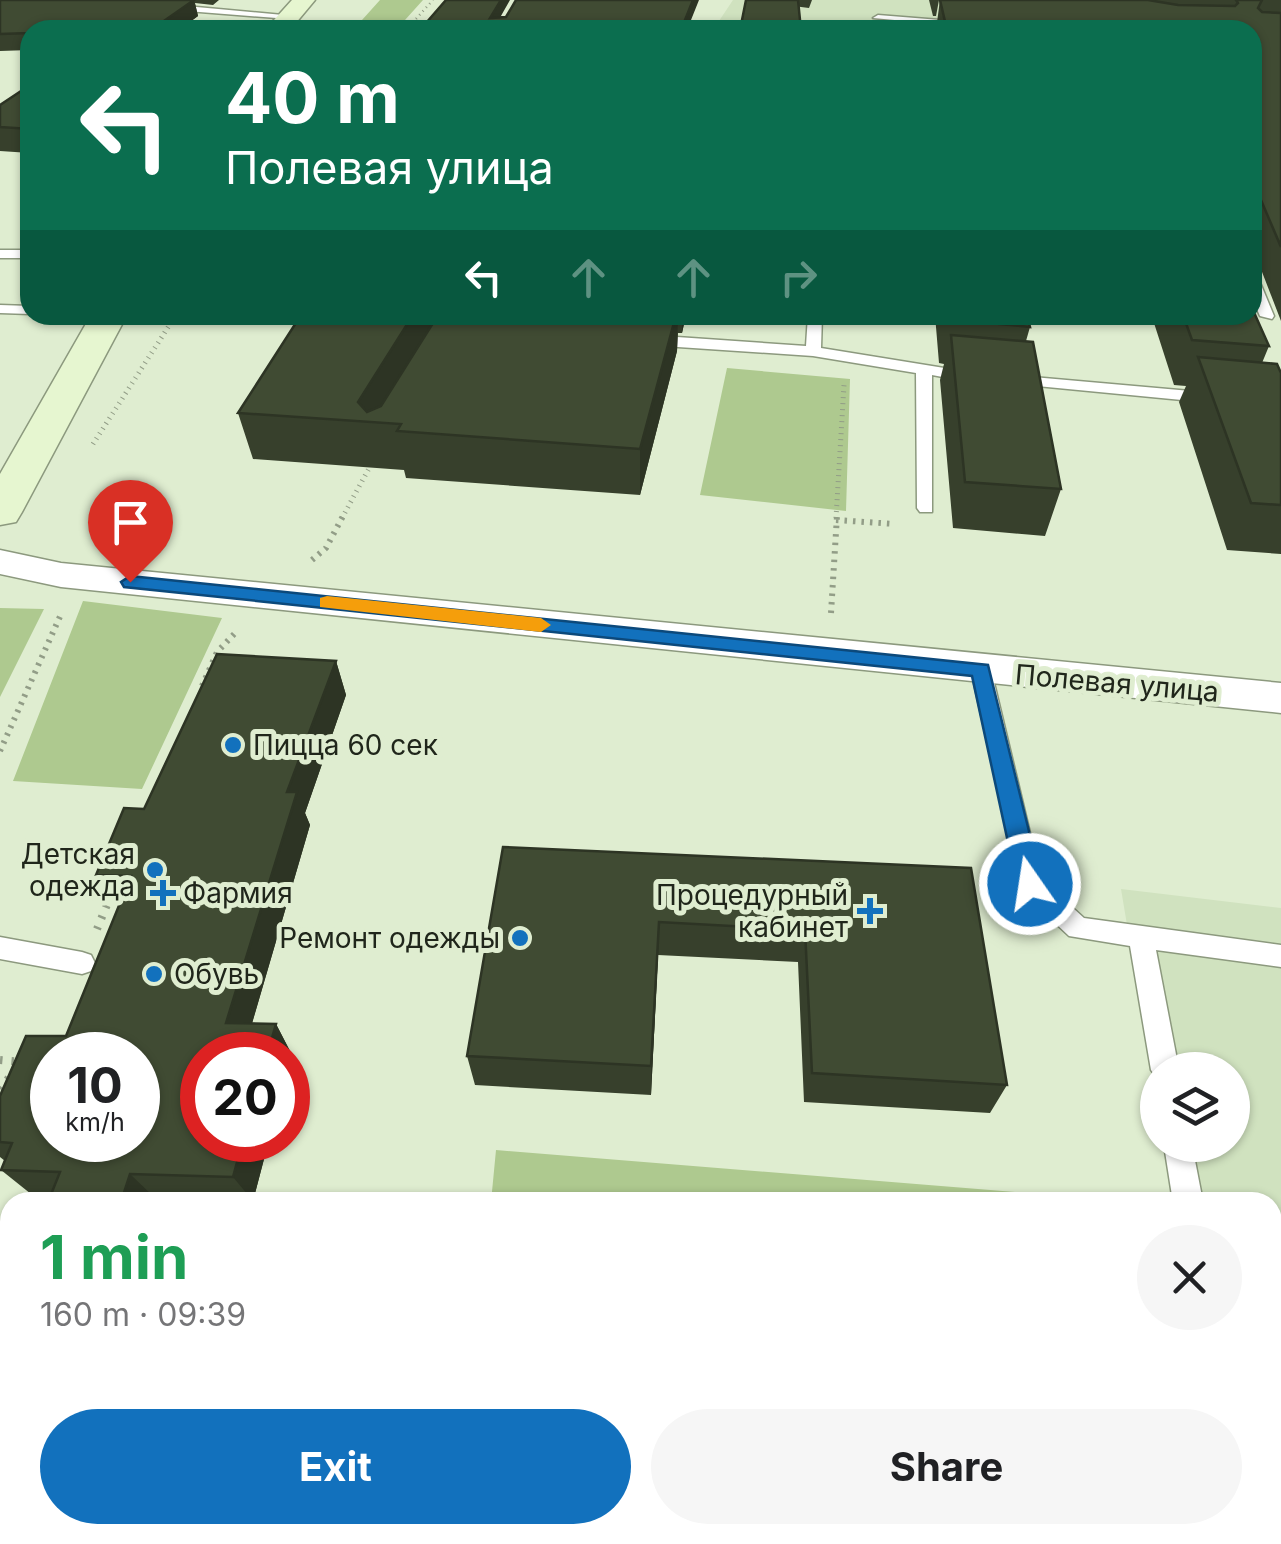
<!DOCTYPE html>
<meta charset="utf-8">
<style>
:root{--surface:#fff;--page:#f6f6f6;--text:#202124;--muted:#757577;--accent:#1271bd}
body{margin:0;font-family:Inter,sans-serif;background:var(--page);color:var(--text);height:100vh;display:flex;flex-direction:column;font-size:38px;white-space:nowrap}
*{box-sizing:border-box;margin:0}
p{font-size:32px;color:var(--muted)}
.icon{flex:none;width:55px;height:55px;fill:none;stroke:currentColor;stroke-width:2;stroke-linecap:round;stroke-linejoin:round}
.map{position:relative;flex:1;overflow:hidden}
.panel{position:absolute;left:0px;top:1192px;width:1282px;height:352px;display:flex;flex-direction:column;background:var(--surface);border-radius:30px 30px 0 0;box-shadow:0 2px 8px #0004}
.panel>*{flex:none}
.banner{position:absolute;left:20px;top:20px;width:1242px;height:305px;border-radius:30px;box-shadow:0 2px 8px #0004;background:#0b6e4f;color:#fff;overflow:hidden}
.fabs{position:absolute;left:1140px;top:1052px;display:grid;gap:20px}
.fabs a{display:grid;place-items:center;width:110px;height:110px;border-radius:50%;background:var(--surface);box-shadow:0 2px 8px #0004;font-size:50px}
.speed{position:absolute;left:30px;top:1032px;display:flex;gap:20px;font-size:50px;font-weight:700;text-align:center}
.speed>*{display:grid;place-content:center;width:130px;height:130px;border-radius:50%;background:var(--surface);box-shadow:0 2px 8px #0004;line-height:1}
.speed small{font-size:25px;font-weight:400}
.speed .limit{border:15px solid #d22;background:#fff;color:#111}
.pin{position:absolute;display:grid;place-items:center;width:85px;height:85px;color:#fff;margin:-102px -42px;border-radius:50% 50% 50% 0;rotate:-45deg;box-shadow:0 0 10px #0007}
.pin .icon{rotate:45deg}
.me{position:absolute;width:110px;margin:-55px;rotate:347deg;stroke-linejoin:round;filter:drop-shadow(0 0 8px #0008)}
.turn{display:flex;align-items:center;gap:35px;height:210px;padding:0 40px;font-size:45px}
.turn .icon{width:130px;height:130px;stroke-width:2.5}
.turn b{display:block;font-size:70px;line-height:85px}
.lanes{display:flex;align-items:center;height:95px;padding:0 40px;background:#0003;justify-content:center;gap:50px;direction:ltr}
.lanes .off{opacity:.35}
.round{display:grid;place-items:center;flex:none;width:105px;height:105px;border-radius:52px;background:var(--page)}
.headline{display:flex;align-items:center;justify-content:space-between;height:170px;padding:0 40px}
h1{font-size:60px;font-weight:700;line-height:75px;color:#1e9e55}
.action{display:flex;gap:20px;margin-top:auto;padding:20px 40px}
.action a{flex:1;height:115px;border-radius:60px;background:var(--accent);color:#fff;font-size:40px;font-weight:700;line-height:115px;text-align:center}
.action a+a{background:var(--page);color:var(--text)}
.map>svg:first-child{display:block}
.built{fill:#d0e2bf}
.green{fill:#aec98f}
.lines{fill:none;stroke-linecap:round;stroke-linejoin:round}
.lane-casing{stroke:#8c997e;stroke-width:3}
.street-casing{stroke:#8c997e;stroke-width:3}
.secondary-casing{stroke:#8c997e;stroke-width:3}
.path-far3{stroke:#929d87;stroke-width:2.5;stroke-dasharray:1 4;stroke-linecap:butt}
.path-far2{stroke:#929d87;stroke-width:5;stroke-dasharray:1 5;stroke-linecap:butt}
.path-far1{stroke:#929d87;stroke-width:6;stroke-dasharray:2.5 6;stroke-linecap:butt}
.path{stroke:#929d87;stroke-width:8;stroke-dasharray:2.5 9;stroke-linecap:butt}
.lane{fill:#fff;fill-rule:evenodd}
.street{fill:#fff;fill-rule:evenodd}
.secondary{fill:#e6f6d0;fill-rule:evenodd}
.wall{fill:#37402c}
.shaded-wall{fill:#2d3424}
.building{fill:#404b33;stroke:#2d3424;stroke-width:2.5;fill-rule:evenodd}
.route{fill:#1271bd;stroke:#0c497b;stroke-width:2.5}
.slow{fill:#f59e0b}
.poi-dot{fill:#1271bd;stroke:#dfedd0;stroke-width:4}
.labels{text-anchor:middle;stroke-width:10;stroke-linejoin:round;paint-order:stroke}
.street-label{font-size:28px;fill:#20261b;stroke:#dfedd0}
.poi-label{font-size:28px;fill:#20261b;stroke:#dfedd0;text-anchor:start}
</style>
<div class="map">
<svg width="1281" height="1544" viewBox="0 0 1281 1544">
<rect width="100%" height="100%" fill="#dfedd0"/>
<!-- built -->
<path class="built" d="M733,0h350v30h-370z
M1121,889l160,19v636h-49l-2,-9h42v-333h-98l-10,-57h68v-75h-74l-1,34z"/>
<!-- green -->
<path class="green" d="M380,0h43l-27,30h-43z
M727,368l123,11 -4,132 -146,-16z
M83,601l139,17 -80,171 -129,-8z
M0,608l44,1 -44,88z
M496,1150l629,51v1h-634z
M460,1535h704l1,9h-706z"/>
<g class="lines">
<!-- lane casing -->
<g class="lane-casing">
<path id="lane" d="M170,0h11l-6,5 119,11 -5,3 -127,-10z
M941,0h10l-3,25 -75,-7 5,-3 62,5z
M0,250h30v8h-30z
M1252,276l7,4 15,36 -2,3 -12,-3 -8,-18z
M0,305l30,1v8l-30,-1z
M808,315h14l-1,33 148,24 8,5 -8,5 -37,-7v137h-12l-3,-4 -1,-135 -103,-17 -165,-11 -8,-5 8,-5 158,11z
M1011,375l202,18 8,5 -8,5 -208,-20v-6z
M981,663l10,7 50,209 43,39 197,27v22l-125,-17 23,120h-21v10l-7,-10 -21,-124 -61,-10 -48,-45 -50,-221z
M0,937l82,15 9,3 4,8 -4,8 -9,3 -82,-15z
M1164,1145h28l11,57h-30z
M295,1535h37l-4,9h-37z
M1230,1535h36l1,9h-36z"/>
</g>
<!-- street casing -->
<g class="street-casing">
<path id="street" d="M0,550l61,13 1220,120v30l-1220,-126 -61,-13z"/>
</g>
<!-- secondary casing -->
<g class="secondary-casing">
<path id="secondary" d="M292,0h23l-25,30h-25z
M91,315h36l-105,197 -6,10 -16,3v-51z"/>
</g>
<!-- path-far3 -->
<path class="path-far3" d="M406,30l27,-30"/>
<!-- path-far2 -->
<path class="path-far2" d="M93,444l83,-129
M342,518l31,-57
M836,518l8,-133"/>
<!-- path-far1 -->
<path class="path-far1" d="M836,520l59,4
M312,560l14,-12 17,-32
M831,613l6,-97
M202,686l15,-34 21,-22
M0,751l62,-139"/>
<!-- path -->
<path class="path" d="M97,929l16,-39
M0,1060l22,2
M0,1089l11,-14"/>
<!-- lane -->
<use href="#lane" class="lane"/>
<!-- street -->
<use href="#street" class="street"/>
<!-- secondary -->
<use href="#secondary" class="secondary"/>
</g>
<!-- wall -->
<path class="wall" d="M0,0h219l-6,5 -18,-2 3,13 -19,14h-149v20l-30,1z
M746,0h66l-3,8z
M929,0h10l-3,16h-3z
M940,0h341v321l-29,-75v-216h-316z
M30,85v68l-30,-2v-24z
M301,315h477l-1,7 -91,-7 -4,18h-4l-1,18 -37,144 -234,-17 -2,-8 -151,-11 -15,-46z
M935,315h92l3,12 -4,14 35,148 -16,47 -92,-8 -13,-148 4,-16 -5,-1z
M1157,315h95l17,31 -7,17 19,10v181l-54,-4 -48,-148 7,-16 -12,-1 -20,-62z
M336,661l10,34 -41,118 5,12 -58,198 24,1 15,29 -89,87h67l-16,61 -222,-7 -30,-24 4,-9 -5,-4v-61l66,-60 53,-129 -23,-32 48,-66z
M503,847l468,21 36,217 -17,28 -186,-11 -6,-140 -140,-7 -7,140 -176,-10 -8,-29z"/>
<!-- shaded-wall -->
<path class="shaded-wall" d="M194,0l4,16 -19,14h-28z
M501,0h9l-17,30 -3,-12z
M693,0h6l-12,30h-6z
M413,315h20l3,18 -53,90 -21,-2 -4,-19z
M676,315h2l-1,36 -37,144v-46z
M682,315h4l-4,18z
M336,661l10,34 -41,118 5,12 -66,226 -18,-28 61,-231z
M659,922l-1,33 -7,140v-29z
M276,1024l15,29 -3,14v-12h-21z
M243,1140h26l-16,61 -20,-24z
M130,1174l25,24 -2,4h-32z
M147,1535h30l-3,9h-30z"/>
<!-- building -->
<path class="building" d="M0,0h194l-43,30h-121v3l-30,1z
M446,0h55l-11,18 16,-1 10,-17h177l-12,30h-261z
M746,0h52l3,30h-61z
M940,0h208l30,5 57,1 3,-3 -2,-3h26l-4,8 4,4 19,1v234l-29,-68v-149h-191l-19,-1v1h-95z
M30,85v44l-30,-2v-22z
M1252,308l17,38 -77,-6 -9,-25h69z
M301,315h112l-55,87 9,10 14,-6 57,-91h238l-36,134 -243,-18 4,-7 -163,-11z
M949,315h78l3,12 -81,-8z
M951,335l82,7 28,147 -96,-7z
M1198,357l79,7 4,9v132l-30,-2z
M217,654l119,7 -49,131h10l-71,231 50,1 -9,31h-65v85h41l-10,37 -103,-3 -9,28h-73l12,-30 -59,-2 11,-27 -12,-1v-46l26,-60h40l65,-160 -35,-1 28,-67 20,1zM52,1055h86v85h-86z
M503,847l468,21 36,217 -195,-12 -7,-143 -146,-8 -8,144 -184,-10z
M10,1303v232h137l-3,9h-144v-215z"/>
<!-- route -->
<path class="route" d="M130,576l858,89 54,219 -4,8 -8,3 -9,-3 -4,-8 -45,-208 -848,-89 -3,-5z"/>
<!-- slow -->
<path class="slow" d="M327,596l214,22 10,7 -10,7 -221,-25v-9z"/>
<!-- markers -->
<g class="poi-dot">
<circle cx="233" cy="745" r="10"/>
<circle cx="155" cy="870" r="10"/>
<path d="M158 878h10v10h10v10h-10v10h-10v-10h-10v-10h10z"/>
<path d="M865 896h10v10h10v10h-10v10h-10v-10h-10v-10h10z"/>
<circle cx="520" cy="938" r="10"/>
<circle cx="154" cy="974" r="10"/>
</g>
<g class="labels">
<!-- street labels -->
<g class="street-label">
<text transform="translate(1117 683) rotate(5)" y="10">Полевая улица</text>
</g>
<!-- poi labels -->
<g class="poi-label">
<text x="253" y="755">Пицца 60 сек</text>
<text x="135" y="864" text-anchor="end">Детская<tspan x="135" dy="32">одежда</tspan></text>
<text x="183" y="903">Фармия</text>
<text x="848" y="905" text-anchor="end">Процедурный<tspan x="848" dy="32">кабинет</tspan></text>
<text x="500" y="948" text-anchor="end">Ремонт одежды</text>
<text x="174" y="984">Обувь</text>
</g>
</g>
</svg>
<div class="fabs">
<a><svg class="icon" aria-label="layers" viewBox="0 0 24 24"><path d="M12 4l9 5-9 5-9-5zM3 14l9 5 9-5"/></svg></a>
</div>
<div class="speed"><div>10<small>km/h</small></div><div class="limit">20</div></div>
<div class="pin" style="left:130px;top:582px;background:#d93025"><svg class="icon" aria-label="arrive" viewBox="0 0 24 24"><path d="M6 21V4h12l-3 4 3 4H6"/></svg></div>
<svg class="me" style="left:1030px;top:884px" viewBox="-20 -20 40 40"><circle r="17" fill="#1271bd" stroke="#fff" stroke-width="3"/><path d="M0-11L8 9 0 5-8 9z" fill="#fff"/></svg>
<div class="banner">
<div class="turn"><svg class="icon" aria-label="left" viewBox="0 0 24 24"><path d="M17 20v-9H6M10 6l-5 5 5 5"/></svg><div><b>40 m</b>Полевая улица</div></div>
<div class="lanes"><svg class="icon" aria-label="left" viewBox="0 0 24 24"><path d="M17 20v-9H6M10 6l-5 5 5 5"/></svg><svg class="icon off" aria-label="ahead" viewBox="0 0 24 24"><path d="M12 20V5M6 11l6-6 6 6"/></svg><svg class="icon off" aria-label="ahead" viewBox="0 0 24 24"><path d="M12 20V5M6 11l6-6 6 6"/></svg><svg class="icon off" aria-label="right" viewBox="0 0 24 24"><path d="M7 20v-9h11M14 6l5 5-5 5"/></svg></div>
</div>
<section class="panel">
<div class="headline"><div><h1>1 min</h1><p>160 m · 09:39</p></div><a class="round"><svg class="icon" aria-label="close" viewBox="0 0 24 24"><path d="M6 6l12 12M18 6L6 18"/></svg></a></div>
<div class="action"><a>Exit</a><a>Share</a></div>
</section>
</div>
